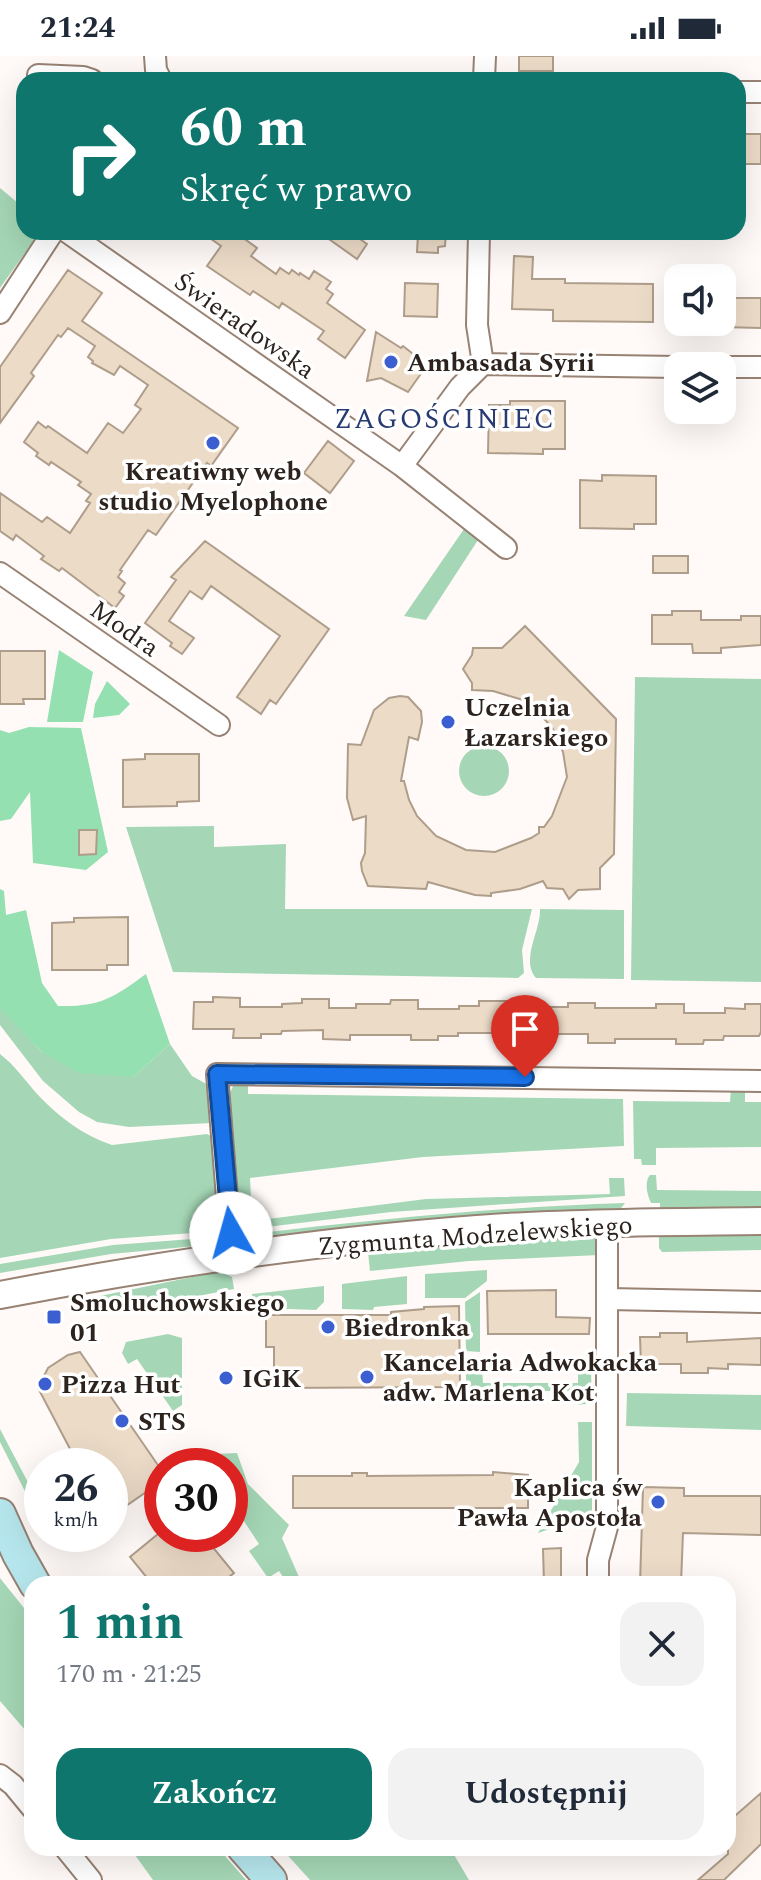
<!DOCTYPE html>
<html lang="pl">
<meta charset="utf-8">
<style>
:root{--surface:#fff;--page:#f2f2f3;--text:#1f2937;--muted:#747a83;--accent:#0f766e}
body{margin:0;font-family:Spectral,serif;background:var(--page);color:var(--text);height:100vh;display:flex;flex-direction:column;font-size:30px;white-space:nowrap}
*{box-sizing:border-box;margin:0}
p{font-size:26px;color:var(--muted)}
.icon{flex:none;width:44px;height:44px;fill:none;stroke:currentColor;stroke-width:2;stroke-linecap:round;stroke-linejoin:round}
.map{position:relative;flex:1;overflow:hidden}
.details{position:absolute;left:24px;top:1520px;width:712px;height:280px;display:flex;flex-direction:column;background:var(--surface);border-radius:24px;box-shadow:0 8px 32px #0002}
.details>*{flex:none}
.banner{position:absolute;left:16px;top:16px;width:730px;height:168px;border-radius:24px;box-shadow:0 8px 32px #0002;background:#0f766e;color:#fff;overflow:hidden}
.controls{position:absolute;left:664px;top:208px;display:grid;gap:16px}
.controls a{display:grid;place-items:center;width:72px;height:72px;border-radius:16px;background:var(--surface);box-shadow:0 8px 32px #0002;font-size:40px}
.speed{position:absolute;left:24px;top:1392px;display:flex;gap:16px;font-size:40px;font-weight:700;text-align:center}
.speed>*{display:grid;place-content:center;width:104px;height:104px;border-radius:50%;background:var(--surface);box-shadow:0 8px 32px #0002;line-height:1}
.speed small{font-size:20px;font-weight:400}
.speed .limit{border:12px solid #d22;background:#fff;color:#111}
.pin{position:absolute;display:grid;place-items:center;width:68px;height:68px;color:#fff;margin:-82px -34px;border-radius:50% 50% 50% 0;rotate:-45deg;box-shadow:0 0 8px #0007}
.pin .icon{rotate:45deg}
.me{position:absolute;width:88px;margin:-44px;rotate:353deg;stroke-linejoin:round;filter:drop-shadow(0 0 6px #0008)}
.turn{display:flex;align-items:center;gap:28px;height:168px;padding:0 32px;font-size:36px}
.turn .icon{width:104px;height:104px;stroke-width:2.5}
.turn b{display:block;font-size:56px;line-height:68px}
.round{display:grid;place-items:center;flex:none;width:84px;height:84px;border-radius:24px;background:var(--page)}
.overview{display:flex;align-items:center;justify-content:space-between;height:136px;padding:0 32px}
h1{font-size:48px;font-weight:700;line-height:60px;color:var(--accent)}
.primary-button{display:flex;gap:16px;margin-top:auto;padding:16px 32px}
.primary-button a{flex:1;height:92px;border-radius:24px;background:var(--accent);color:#fff;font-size:32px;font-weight:700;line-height:92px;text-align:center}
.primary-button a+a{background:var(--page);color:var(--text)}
.status{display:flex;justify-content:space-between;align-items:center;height:56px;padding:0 40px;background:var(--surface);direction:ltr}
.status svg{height:22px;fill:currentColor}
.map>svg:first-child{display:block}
.green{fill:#a5d7b6}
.forest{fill:#94e0b0}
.building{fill:#ecdbc7;stroke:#ae9d8a;stroke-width:2}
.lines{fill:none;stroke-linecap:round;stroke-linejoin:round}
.minor-casing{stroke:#978274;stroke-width:24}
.tertiary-casing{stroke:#978274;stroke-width:30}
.secondary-casing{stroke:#978274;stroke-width:34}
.minor{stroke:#fff;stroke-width:20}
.tertiary{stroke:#fff;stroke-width:26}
.secondary{stroke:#b6e6ed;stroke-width:30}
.route-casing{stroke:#114b97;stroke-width:20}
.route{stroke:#1a73e8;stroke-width:14}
.poi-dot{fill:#3b5ed0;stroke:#fff;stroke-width:3}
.labels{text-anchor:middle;stroke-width:7;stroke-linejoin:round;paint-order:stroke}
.street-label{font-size:26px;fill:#2c231e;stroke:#fff}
.poi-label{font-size:26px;font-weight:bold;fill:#2c231e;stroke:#fff;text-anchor:start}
.neighbourhood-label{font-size:28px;letter-spacing:2px;fill:#273b73;stroke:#fff}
</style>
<div class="status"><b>21:24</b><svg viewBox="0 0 49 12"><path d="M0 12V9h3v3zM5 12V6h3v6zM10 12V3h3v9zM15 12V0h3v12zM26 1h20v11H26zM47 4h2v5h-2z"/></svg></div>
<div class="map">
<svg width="761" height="1824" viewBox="0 0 761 1824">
<rect width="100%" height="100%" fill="#fffaf7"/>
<!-- green -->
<path class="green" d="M0,132l24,20v24h16l-40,56z
M464,473l14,11 -52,80 -22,-4z
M635,621l126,2v303l-130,-2z
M459 715a25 25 0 1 1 50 0a25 25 0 1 1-50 0Z
M214,770v21l72,-3 -1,65h247l-10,41 2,23 -6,5 -345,-6 -47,-145z
M540,853l84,1v69l-88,-1c-16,-19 5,-47 4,-69z
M0,951l42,45 91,25 37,-33 22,32 18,10 2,37 -83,4 -32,-5 -18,-10 -36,-31 -43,-56z
M0,998c15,11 26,28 39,42 21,22 44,39 73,49l95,-11 4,2 9,65v30l-109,8 -111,19z
M248,1023v15l375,5 1,47 -201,11 -173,21 1,19 -14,-2 -8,-100 5,-11z
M731,1032h14v14h16v45l-105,1v17h-14l-1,-6h-7l-1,-58 97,1z
M650,1119h6l1,15 104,1v18l-101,1v-7h-9c-4,-8 -7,-21 -1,-28z
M609,1122h15l1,18 -234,16 -150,18 -2,-23 13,-1 1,15 173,-22 184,-5z
M625,1147l-6,8 -371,31 -5,-7c127,-15 253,-28 382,-32z
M761,1177v17l-99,2 -3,-4v-14z
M592,1180l5,5 2,14 -130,6 -99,10 -2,-19 153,-14z
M218,1181l-12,8 -95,9 -111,19v-9l113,-19z
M487,1214v11l-22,17h-40v-24z
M221,1215l11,6 2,12 -123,24 -16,-16z
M407,1220v28l-33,3 -1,3 -31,-1v-25z
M324,1230v16l-8,8 -53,-2v6l-11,-3v-17z
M480,1236v60l-14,-1 -1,-49z
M168,1278l14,4v67l-9,6 -36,-52 -9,5 -6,-11 4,-11z
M466,1314h16l1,13h95v-11h13l1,31 -14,2v-14h-112z
M627,1337l134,2v35l-135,-4z
M578,1366h14v93l-54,18 41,-71z
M0,1373l42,80v16l-42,-83z
M237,1397l11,31 41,41 -7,13 20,46h-14l-9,-13 -11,7 -19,-27 10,-7 -29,-44v-34h-23l-4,-6 11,-6z
M0,1522l32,40v120l-32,-37z
M130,1792h88l28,32h-93z
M281,1792h169l19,32h-159z"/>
<!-- forest -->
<path class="forest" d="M59,594l34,22 -10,50h-36z
M107,625l23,23 -11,11 -26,3 2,-14z
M29,671l52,1 27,124 -22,18 -53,-7 -3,-71 -19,27 -11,2v-91l9,3z
M0,833l4,2 2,24 20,-5 16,73 16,23c42,1 55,-8 88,-32l24,70 -37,33 -54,-4 -37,-21 -42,-44z"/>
<!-- building -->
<path class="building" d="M519,0h34v15h-34z
M738,78h23v30h-23z
M201,176h34l22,16 -6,8 25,18 4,-6 9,6 3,-4 7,5 1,-2 9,6 5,-8 17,11 -5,7 7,5 -6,9 38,27 -20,28 -27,-19 6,-8 -42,-28 -3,5 -26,-17 -3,4 -43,-29 14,-20z
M319,176h31l17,12 -10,15z
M421,176h25l-1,14 -7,1v6l-21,-1 1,-18z
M514,200l19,1 -1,22h33v4l88,1v38l-100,-1v-11l-41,-1z
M68,214l34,23 -20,28 156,107 -27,38 -4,-3 -51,72 -8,-5 -28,40 2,1 -4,6 7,6 -6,9 5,4 -9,12 -53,-40 -3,3 -18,-12 3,-3 -28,-21 -3,5 -13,-9v-38l42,29 5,-5 23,16 20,-30 -4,-2 5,-7 -13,-9 3,-3 -30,-20 -2,3 -13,-9 2,-3 -14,-11 14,-20 8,6 2,-2 39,27 21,-30 15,10 18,-24 -6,-4 13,-20 -28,-19 -6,9 -22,-12 1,-2 -5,-4 7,-11 -27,-18 -7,9 -3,-2 -27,38 3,3 -34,47v-56z
M405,227l33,1 -1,33 -33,-1z
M722,242h39v30l-39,-1z
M376,276l25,16 2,-2 24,19 -19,27 -27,-14 -14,3z
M510,345h55v48h-22v5l-55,-1 1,-48h21z
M328,385l26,20 -24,32 -26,-20z
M602,419l54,1v48h-22v5l-54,-1v-48l22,1z
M205,485l124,88 -53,75 -6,-4 -9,14 -24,-17 43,-61 -69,-50 -9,13 -12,-8 -21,30 25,17 -12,16 -12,-8 2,-3 -27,-20 31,-43 -5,-3z
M653,500h35v17h-35z
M672,555h29v9h40v-4h20v29l-40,3v5h-28l-1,-9h-40v-29h20z
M525,570l91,93 -2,135 -14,14v21l-22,1 -9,9 -6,-10 -16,-1 -4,-7 -23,8 -29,4v3l-16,-1 -47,-13 -2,7 -58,-3 -6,-15 -1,-8 4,-10 1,-37 -13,4 -6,-22 1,-54 13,1 13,-35 15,-12 11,-2 8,1 13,14 1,11 -4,18 -9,-3 -8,44h3l5,19 8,16 19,20 30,14 29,2 36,-14 8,-5v-6h5l8,-11 15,-39 -4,-25 -10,-23 -18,-21 -12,-8 -30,-9 -21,-1v-7l-9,-14 9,-14 1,-7h29z
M0,595h45v48h-22l1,5h-24z
M145,698h54v47l-22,1v4l-54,1v-47l22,-1z
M79,774h18l-1,24 -17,1z
M128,861v48h-21v5h-55v-47l22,-1v-4z
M213,941l27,1v9h42v-3l20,-1v-4h27v9h27v-4h34l1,-4h27v9h41v-3h20v-5h28l-1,9h42v-3h20v-4h27v5h61v-4h28v9h41v-5l20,1v-5h16v28l-2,4h-35l-1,4h-19l-1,4h-27v-5h-61v4h-27v-9h-42l1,4h-20v4h-27v-9h-42v3h-20v4h-27v-5h-61v5l-27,-1v-9l-41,1 -1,3h-20v4h-28l1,-9h-41l1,-27h19z
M556,1234v27l34,1 -1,16h-101l-1,-43z
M459,1250l1,81 -186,1v-41h-8v-32h125v-3l33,-3v-2z
M660,1277h27v9l74,-4v27l-33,-1v5l-20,-1v5h-27v-9h-40l-1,-27h20z
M80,1296l82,119v10l-52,36v-51h-31l-41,-78 10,-20 20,-13z
M493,1416l35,3v33h-235v-32h59v-3h15v3l126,-1z
M643,1431l41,1v8h77v39l-78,-2 -2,51h-41z
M158,1478h44l32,39 -14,11h-68l-22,-27z
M561,1492v34l-17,1 -1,-34z
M761,1737v51l-37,36h-26l30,-26v-32z"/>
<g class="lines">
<!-- minor casing -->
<g class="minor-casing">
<path id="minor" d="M155,0l1,14 5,10
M38,19l45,2 9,3
M484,24l1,-24
M738,36h23
M67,176l335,234 104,82
M479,176l-2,93 6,39
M0,257l53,-81
M483,308l195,3
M722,311h39
M402,410l58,-79 23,-23
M0,517l219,152
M238,1199l-9,-33 -12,-148 544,7
M608,1243l153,3
M598,1528v-24l9,-33v-304
M0,1719l13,10 19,23
M65,1792l26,32"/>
</g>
<!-- tertiary casing -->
<g class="tertiary-casing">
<path id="tertiary" d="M0,1239c167,-32 336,-57 506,-68 85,-5 170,-5 255,-6"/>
</g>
<!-- secondary casing -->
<g class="secondary-casing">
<path id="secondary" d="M0,1458l18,40 17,30
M243,1792l28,32"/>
</g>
<!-- minor -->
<use href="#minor" class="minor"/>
<!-- tertiary -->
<use href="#tertiary" class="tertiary"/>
<!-- secondary -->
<use href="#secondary" class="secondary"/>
</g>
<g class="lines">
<!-- route casing -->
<g class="route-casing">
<path id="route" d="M231,1177l-14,-159 308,3"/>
</g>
<!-- route -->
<use href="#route" class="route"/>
</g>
<!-- markers -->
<g class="poi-dot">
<circle cx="391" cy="306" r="8"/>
<circle cx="213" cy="387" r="8"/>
<circle cx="448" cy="666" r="8"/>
<rect x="46" y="1253" width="16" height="16" rx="4"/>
<circle cx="328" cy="1271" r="8"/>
<circle cx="367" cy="1321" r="8"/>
<circle cx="226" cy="1322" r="8"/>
<circle cx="45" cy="1328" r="8"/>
<circle cx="122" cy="1365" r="8"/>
<circle cx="658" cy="1446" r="8"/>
</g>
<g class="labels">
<!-- street labels -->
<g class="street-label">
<text transform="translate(245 269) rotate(35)" y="9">Świeradowska</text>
<text transform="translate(125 572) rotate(35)" y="9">Modra</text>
<text transform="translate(475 1179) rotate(-4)" y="9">Zygmunta Modzelewskiego</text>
</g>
<!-- poi labels -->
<g class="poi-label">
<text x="407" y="315">Ambasada Syrii</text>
<text x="213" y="424" text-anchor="middle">Kreatiwny web<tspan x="213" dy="30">studio Myelophone</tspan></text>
<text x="464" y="660">Uczelnia<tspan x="464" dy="30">Łazarskiego</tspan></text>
<text x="70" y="1255">Smoluchowskiego<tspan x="70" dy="30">01</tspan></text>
<text x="344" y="1280">Biedronka</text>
<text x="383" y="1315">Kancelaria Adwokacka<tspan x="383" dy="30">adw. Marlena Kot</tspan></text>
<text x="242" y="1331">IGiK</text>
<text x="61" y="1337">Pizza Hut</text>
<text x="138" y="1374">STS</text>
<text x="642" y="1440" text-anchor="end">Kaplica św<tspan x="642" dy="30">Pawła Apostoła</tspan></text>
</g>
<!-- neighbourhood labels -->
<g class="neighbourhood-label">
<text x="445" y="372">ZAGOŚCINIEC</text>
</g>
</g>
</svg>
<div class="controls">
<a><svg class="icon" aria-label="sound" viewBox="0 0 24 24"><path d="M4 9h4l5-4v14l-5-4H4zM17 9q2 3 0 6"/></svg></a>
<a><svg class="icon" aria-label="layers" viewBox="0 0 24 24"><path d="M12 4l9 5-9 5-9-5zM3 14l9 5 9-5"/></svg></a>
</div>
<div class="speed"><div>26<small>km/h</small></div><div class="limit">30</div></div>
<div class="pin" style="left:525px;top:1021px;background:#d93025"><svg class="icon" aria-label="arrive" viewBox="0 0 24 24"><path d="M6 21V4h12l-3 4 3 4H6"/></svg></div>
<svg class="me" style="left:231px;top:1177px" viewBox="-20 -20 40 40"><circle r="19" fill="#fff"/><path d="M0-13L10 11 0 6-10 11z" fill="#1a73e8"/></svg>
<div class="banner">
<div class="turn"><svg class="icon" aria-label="right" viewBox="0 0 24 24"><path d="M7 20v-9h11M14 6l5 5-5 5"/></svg><div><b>60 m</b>Skręć w prawo</div></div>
</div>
<section class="details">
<div class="overview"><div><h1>1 min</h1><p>170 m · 21:25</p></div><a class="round"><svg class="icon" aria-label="close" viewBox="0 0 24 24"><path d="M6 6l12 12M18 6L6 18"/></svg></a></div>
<div class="primary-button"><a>Zakończ</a><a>Udostępnij</a></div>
</section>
</div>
